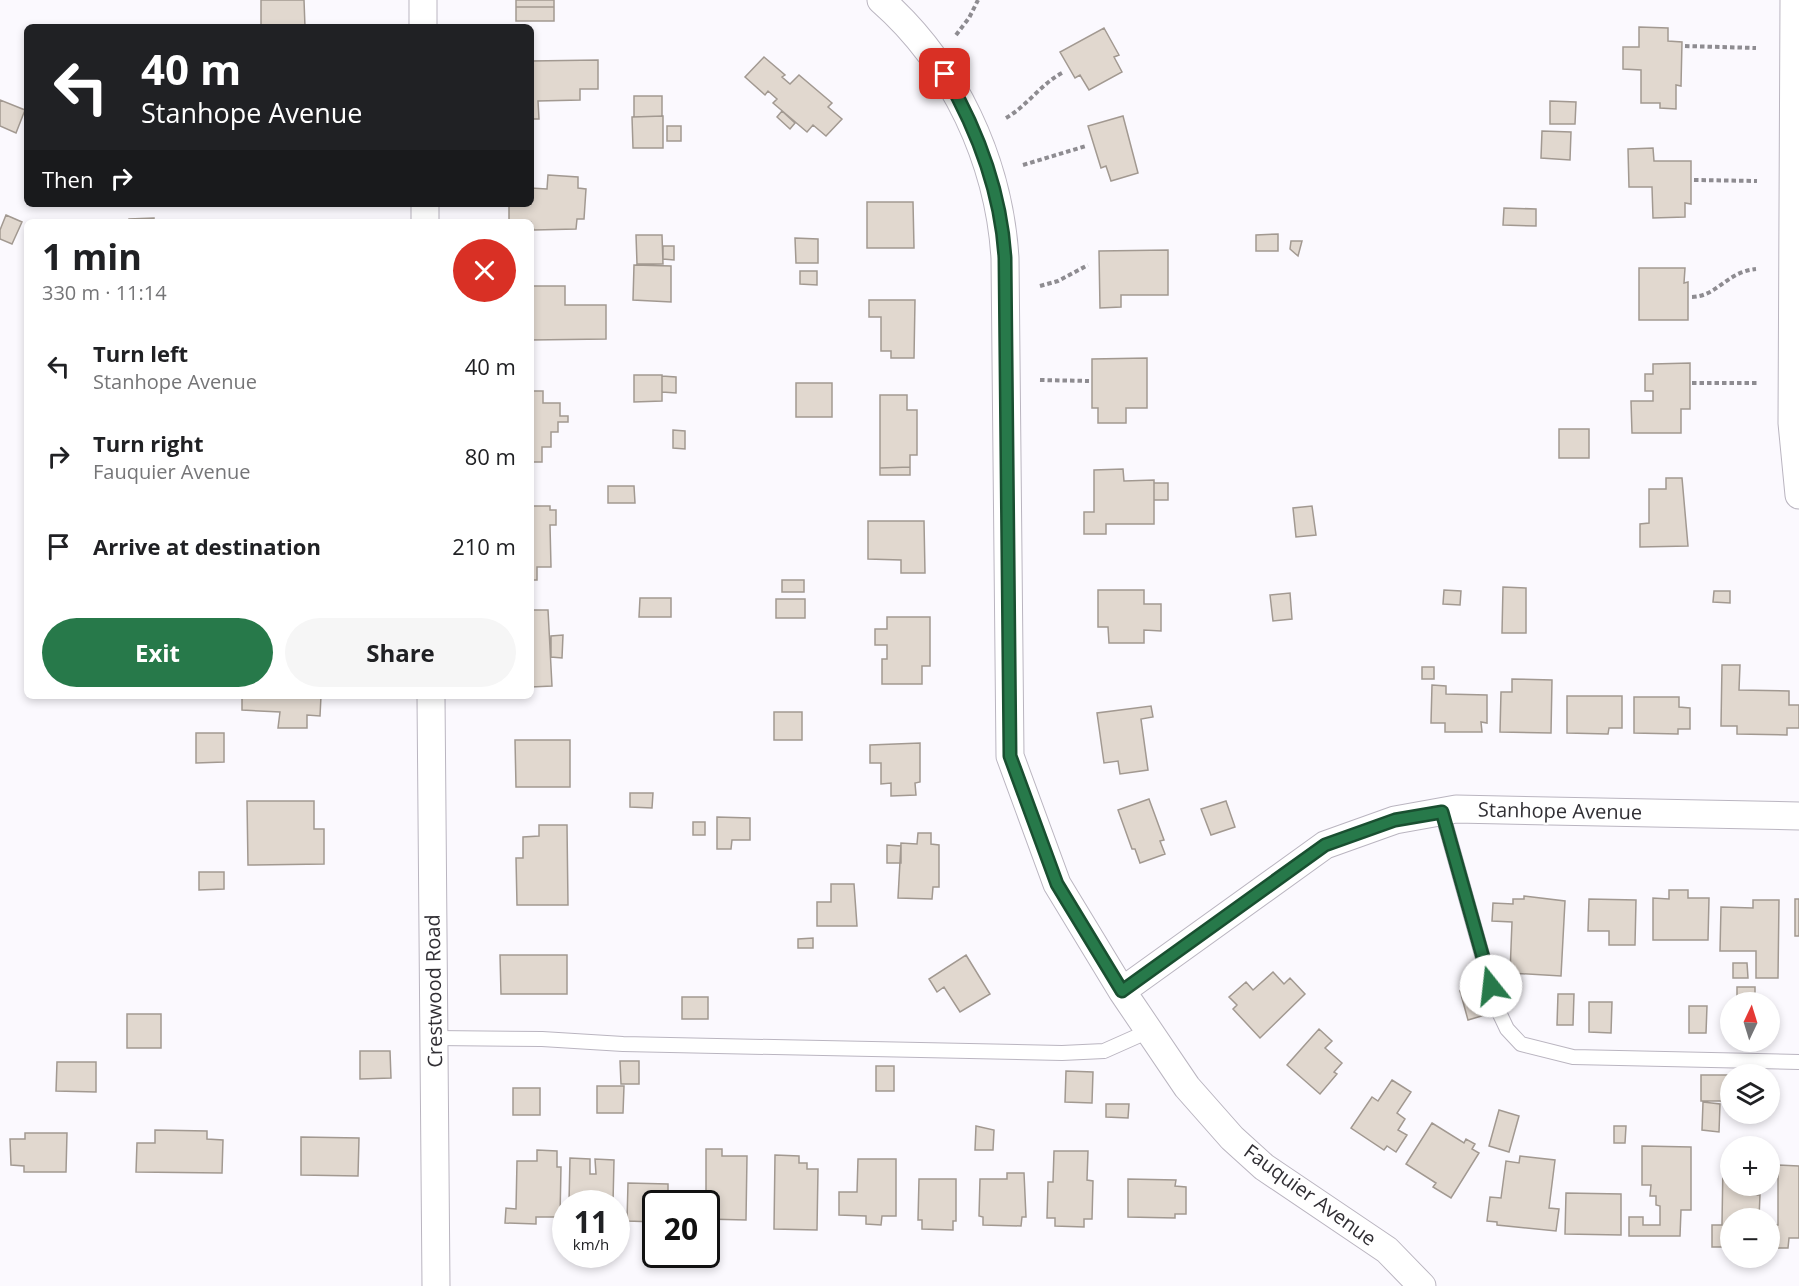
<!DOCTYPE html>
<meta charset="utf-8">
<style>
:root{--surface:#fff;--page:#f6f6f6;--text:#202124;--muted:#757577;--accent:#27794a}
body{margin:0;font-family:"Open Sans",sans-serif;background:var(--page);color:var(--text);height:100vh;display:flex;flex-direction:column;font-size:22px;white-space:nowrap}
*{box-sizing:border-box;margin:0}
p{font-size:20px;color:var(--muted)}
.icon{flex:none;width:33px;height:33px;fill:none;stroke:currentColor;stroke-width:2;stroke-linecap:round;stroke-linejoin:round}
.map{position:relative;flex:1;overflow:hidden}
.drawer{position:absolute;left:24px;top:219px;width:510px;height:480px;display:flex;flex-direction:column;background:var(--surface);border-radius:9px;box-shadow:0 3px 9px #0003}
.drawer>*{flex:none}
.banner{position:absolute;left:24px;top:24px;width:510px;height:183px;border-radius:9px;box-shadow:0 3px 9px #0003;background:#202124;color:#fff;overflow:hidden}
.needle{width:39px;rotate:4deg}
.controls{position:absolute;left:1720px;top:992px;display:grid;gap:12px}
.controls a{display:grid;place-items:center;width:60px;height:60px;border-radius:50%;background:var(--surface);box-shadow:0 3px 9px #0003;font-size:30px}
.speed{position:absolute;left:552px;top:1190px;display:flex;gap:12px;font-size:30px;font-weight:700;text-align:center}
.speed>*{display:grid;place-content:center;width:78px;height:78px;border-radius:50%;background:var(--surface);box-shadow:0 3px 9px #0003;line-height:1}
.speed small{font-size:15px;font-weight:400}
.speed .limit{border:3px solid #111;border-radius:9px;background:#fff;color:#111}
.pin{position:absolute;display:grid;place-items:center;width:51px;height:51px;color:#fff;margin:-26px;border-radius:12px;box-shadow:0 3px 9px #0006}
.me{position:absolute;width:66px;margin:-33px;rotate:344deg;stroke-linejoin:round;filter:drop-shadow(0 0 4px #0008)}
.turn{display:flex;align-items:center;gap:21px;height:126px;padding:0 18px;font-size:27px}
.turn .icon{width:78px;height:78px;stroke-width:2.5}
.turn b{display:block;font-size:42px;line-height:51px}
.then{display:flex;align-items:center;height:57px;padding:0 18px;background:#0003;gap:12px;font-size:22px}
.round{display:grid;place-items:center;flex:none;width:63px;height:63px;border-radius:32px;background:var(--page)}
.summary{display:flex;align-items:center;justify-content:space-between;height:102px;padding:0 18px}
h1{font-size:36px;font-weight:700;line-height:45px}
.button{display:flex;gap:12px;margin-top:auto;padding:12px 18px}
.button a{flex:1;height:69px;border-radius:36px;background:var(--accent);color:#fff;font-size:24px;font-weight:700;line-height:69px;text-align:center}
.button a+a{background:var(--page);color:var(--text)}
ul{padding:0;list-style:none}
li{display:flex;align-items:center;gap:18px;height:90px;padding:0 18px}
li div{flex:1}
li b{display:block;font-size:22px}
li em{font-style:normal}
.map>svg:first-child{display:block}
.building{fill:#e1d8cf;stroke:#a29991;stroke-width:1.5}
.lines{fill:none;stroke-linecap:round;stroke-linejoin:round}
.service-casing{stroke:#bab5c0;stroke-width:16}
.minor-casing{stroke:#bab5c0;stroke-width:29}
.path{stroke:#8e8c91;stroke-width:4;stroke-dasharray:4.5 3;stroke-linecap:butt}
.service{stroke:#fff;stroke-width:14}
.minor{stroke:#fff;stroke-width:27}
.route-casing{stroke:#194f30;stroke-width:15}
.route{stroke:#27794a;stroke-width:10}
.labels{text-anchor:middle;stroke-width:4.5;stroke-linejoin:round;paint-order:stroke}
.street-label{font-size:20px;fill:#312f34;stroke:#fff}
</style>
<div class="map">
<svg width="1799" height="1286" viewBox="0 0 1799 1286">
<rect width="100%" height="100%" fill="#fbf9fe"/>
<!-- building -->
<path class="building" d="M261,0h43l1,27h-44z
M516,0h38v7h-38z
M516,7h38v14h-38z
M1639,27l29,1v13l14,1 -1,44 -5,-1v24l-16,-1v-5h-19v-33l-18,-1v-22h16z
M1104,28l15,27 -5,2 8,15 -33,18 -9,-15 -5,3 -15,-26z
M764,57l21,18 -3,2 8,7 9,-9 33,28 -4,4 14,12 -16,17 -13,-11 -6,7 -34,-29 4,-4 -9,-8 -3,4 -20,-18z
M598,60v29h-18v11l-42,1 1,18h-8v-58z
M634,96h28v20l-28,1z
M0,100l25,10 -9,23 -16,-7z
M1550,101l26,1 -1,22h-25z
M782,111l13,12 -5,6 -13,-12z
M663,116v32h-30l-1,-31z
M1123,116l15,57 -27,8 -5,-15 -5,2 -13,-42z
M667,126h14v15h-14z
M1542,131l29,1 -1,28 -29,-2z
M1653,148l1,13h37v43l-6,-1v14l-32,1 -1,-31h-23l-1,-38z
M548,175l30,2v11l8,1 -2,30h-7l-1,10 -42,1 -3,-8h-22v-18h22v-16l16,1z
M867,202h46l1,46h-47z
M1504,208l32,1v17l-33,-1z
M6,215l16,7 -10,22 -12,-5v-9z
M154,218v4h-25v-3z
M1278,234v17h-22v-16z
M636,235h26l1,29h-26z
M795,238l23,1v24h-22z
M1291,241h11l-4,15 -8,-7z
M663,246h11v14l-11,-1z
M1168,250v45h-47v12l-21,1 -1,-57z
M634,265l37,1v36l-38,-2z
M1639,268h46l-1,15 4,-1v38h-49z
M800,271h17v14l-17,-1z
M531,286h34v19h41v34l-75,1z
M869,300h46l-1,58h-23v-7h-10v-34h-12z
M1147,358v50h-21v15h-28v-15h-6v-49z
M1690,363v46h-9v24h-49l-1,-32h22v-10h-8v-17h8v-10z
M634,375h28v26l-28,1z
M662,376l14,1v16l-14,-1z
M796,383h36v34h-36z
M531,391h12v12h17v13h8v6h-10v10h-7v15h-9v15h-11z
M880,395h27v15h10v45h-7v12l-30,1z
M1559,429h30v29h-30z
M673,430l12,1v18l-12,-1z
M910,467v8h-30v-7z
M1123,469l1,12 30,-1v44h-48v10h-22v-22h10v-42z
M1666,478h16l6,68 -48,1v-23l9,-1v-34h17z
M1154,483h14v17h-14z
M608,486h26l1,17h-27z
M531,506h19v4h6v15h-6l1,42h-14v13h-6z
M1312,506l4,29 -20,2 -3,-29z
M868,521h56l1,52h-24v-13l-33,-1z
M782,580h22v12h-22z
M1503,587l23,1v45h-24z
M1098,590h46v14h17v27l-17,-1v13h-35l-1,-16h-10z
M1444,590l17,1 -1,14 -17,-1z
M1714,591h16v12l-17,-1z
M1290,593l2,26 -19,2 -3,-26z
M640,598h31v19h-32z
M776,599h29v19h-29z
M531,610h17l4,76 -21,1z
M887,617h43v49h-8v18h-40v-25h5v-14h-12v-16h12z
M563,635l-1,23 -11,-1v-21z
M1722,665h18l-1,25 50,1v14h10v23h-12v7l-50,-1v-8h-16z
M1422,667h12v12h-12z
M1512,679l40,1 -1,53 -51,-1 1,-40h11z
M1432,685l14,1v8l41,1v28l-6,-1 1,10h-37v-9h-14z
M242,696h79l-1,20 -13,-1v13h-29l2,-16 -38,-2z
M1567,696h55v32h-13l-1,6 -41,-1z
M1634,697h45v10l11,1v21h-12v5l-44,-1z
M1151,706l2,11 -12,2 7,51 -28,4 -2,-13 -14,2 -7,-50z
M774,712h28v28h-28z
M196,733h28v29l-28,1z
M515,740h55v47h-54z
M920,743v39l-5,1 1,12 -25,1v-13l-10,1v-21h-11v-18z
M630,793h23l-1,15 -22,-1z
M1149,799l15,41 -4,1 5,13 -25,9 -5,-14h-3l-14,-39z
M247,801h67v28h10v35l-76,1z
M1226,801l9,26 -24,8 -10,-26z
M717,817l33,1v22h-18l-1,9h-14z
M693,822h12v13h-12z
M539,825h28l1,80h-51l-1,-47h7v-21l16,-1z
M918,833h13v11l8,1v42h-6l-1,12 -34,-1 3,-55 16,1z
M887,845l14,1v17h-14z
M199,872h25v17l-25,1z
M831,884h23l3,42h-40v-24h14z
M1669,890h19v8h21l-1,42h-55v-42l16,1z
M1524,896l41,5 -4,75 -51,-3 2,-51 -20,-1 1,-18 20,1v-5h11z
M1589,899l47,1 -1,45h-26v-14h-21z
M1795,899h4v37h-4z
M1753,900h26l-1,78h-22v-27h-36l1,-44 32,1z
M813,938v10h-15v-9z
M500,955h67v39h-66z
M966,955l24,39 -30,18 -16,-25 -7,5 -8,-13z
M1733,963h14l1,15h-15z
M1273,972l11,12 6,-6 15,16 -45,44 -27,-29 4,-4 -8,-8 17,-15 7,8z
M1477,986l8,29 -17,5 -8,-29z
M1737,987h18v15h-18z
M1558,994h16l-1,31h-16z
M682,997h26v22h-26z
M1589,1002h23l-1,31 -22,-1z
M1689,1006h18l-1,27h-17z
M127,1014h34v34h-34z
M1319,1029l13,12 -7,7 17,15 -8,9 3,2 -17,20 -33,-29z
M360,1051h30l1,27 -31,1z
M620,1061h19v23h-18z
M57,1062h39v30l-40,-1z
M876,1066h18v25h-18z
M1066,1071l27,1 -1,31 -27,-1z
M1701,1075h27l-1,26h-26z
M1392,1080l19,12 -14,21 8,6 -7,11 9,5 -11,17 -9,-6 -3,4 -33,-22 21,-31 6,4z
M597,1086h27l-1,27h-26z
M513,1088h27v27h-27z
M1703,1102l17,2 -1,28 -17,-2z
M1106,1104h23l-1,14 -22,-1z
M1499,1110l20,6 -10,36 -20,-6z
M1432,1123l32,20 2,-4 9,5 -3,5 7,4 -28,45 -18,-11 3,-4 -30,-19z
M976,1126l18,4 -1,20h-18z
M1614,1126h12l-1,17h-11z
M155,1130l52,1v8l16,1 -1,33 -86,-1 1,-29h18z
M25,1133h42l-1,39h-42v-6l-13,-1 -1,-26h15z
M301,1137l58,1 -1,38 -57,-1z
M1642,1146l49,1v63h-10l-1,26h-51v-19h14v8h17v-19l-4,-1v-9h-6l1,-11h-9z
M706,1149h16v7h25l-1,64 -40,-1z
M537,1150l20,1v16h4l-1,50h-24v7l-31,-1 1,-15 10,1 1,-48h20z
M1054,1151h34l-1,29 6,1 -1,38h-8v8l-29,-1v-8h-8l1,-36h5z
M775,1155l24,1v7h8v6h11l-1,61 -43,-1z
M1520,1156l35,4 -6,48 10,1 -3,22 -59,-6v-3l-10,-1 3,-24 11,1 5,-37 13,2z
M570,1158l20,1v15h6l-1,-15 19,1 -1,43h-44z
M858,1159h38v57h-14l-1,9 -15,-1v-8l-27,-1v-23h18z
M1723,1161h8v24h21v10h8l-1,23h-28v29h-19v-22h10z
M1778,1165l21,1v72h-10l-1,10h-17l1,-23h6z
M1007,1173h17l2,44h-4l-1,9 -38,-1v-8l-4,-1 1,-37h27z
M919,1179h37v42h-3v9l-31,-1v-9h-4z
M1128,1179l48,1 -1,6 11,1v27h-11v4l-47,-1z
M628,1183l40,1v19h-12v19l-29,-1z
M1566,1193l55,1v41l-56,-1z"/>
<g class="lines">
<!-- service casing -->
<g class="service-casing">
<path id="service" d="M1442,812l55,196 10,21 14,15 52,13 226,5
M434,1038l108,1 81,5 439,9 42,-2 45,-20"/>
</g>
<!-- minor casing -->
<g class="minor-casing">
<path id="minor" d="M423,0v27
M881,0c73,64 118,161 124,258l5,498 47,128 65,107 65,96 45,51 32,29 123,83 35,36
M1794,0l-2,423 7,72
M425,204v18
M431,696l5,590
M1122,991l203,-146 70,-25 61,-11 343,7"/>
</g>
<!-- path -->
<path class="path" d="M956,35l13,-17 9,-18
M1685,46l71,2
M1006,118c21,-12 35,-34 56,-45
M1023,165l63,-19
M1694,180l63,1
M1040,286l18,-5 30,-16
M1692,297c26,-1 34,-25 64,-28
M1040,380l49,1
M1692,383h65"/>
<!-- service -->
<use href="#service" class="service"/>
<!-- minor -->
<use href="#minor" class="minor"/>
</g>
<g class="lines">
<!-- route casing -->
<g class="route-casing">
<path id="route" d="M945,74c33,57 56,117 60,184l5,498 47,128 65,107 203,-146 70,-25 47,-8 49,174"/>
</g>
<!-- route -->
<use href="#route" class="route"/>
</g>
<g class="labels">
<!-- street labels -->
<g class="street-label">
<text transform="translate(1560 811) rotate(1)" y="7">Stanhope Avenue</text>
<text transform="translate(434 991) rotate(-91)" y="7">Crestwood Road</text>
<text transform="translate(1310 1195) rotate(36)" y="7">Fauquier Avenue</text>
</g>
</g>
</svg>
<div class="controls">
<a><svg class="needle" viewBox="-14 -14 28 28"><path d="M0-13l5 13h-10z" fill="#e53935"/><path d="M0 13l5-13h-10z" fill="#757577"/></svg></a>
<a><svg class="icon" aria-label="layers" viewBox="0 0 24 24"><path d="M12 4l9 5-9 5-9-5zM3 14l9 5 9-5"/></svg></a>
<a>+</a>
<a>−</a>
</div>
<div class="speed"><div>11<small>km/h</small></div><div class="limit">20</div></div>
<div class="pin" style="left:945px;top:74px;background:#d93025"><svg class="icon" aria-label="arrive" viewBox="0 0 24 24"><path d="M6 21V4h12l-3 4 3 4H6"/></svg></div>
<svg class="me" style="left:1491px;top:986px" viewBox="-20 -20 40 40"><circle r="19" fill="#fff"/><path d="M0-13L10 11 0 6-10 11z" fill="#27794a"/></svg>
<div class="banner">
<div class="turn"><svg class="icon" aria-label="left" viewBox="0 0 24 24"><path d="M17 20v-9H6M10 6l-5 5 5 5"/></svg><div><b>40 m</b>Stanhope Avenue</div></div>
<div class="then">Then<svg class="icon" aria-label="right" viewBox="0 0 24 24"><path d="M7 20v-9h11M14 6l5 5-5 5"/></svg></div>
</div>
<section class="drawer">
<div class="summary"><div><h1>1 min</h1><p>330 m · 11:14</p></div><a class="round" style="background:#d93025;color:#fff"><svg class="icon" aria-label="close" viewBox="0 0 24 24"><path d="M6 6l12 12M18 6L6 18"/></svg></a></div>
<ul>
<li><svg class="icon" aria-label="left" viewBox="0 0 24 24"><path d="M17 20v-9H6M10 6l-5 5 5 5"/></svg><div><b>Turn left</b><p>Stanhope Avenue</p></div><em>40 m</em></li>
<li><svg class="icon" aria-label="right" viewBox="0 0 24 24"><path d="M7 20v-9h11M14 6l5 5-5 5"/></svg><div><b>Turn right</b><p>Fauquier Avenue</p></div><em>80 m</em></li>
<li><svg class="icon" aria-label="arrive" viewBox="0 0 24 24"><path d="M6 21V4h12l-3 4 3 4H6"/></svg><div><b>Arrive at destination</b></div><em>210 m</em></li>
</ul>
<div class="button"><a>Exit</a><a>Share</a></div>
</section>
</div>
